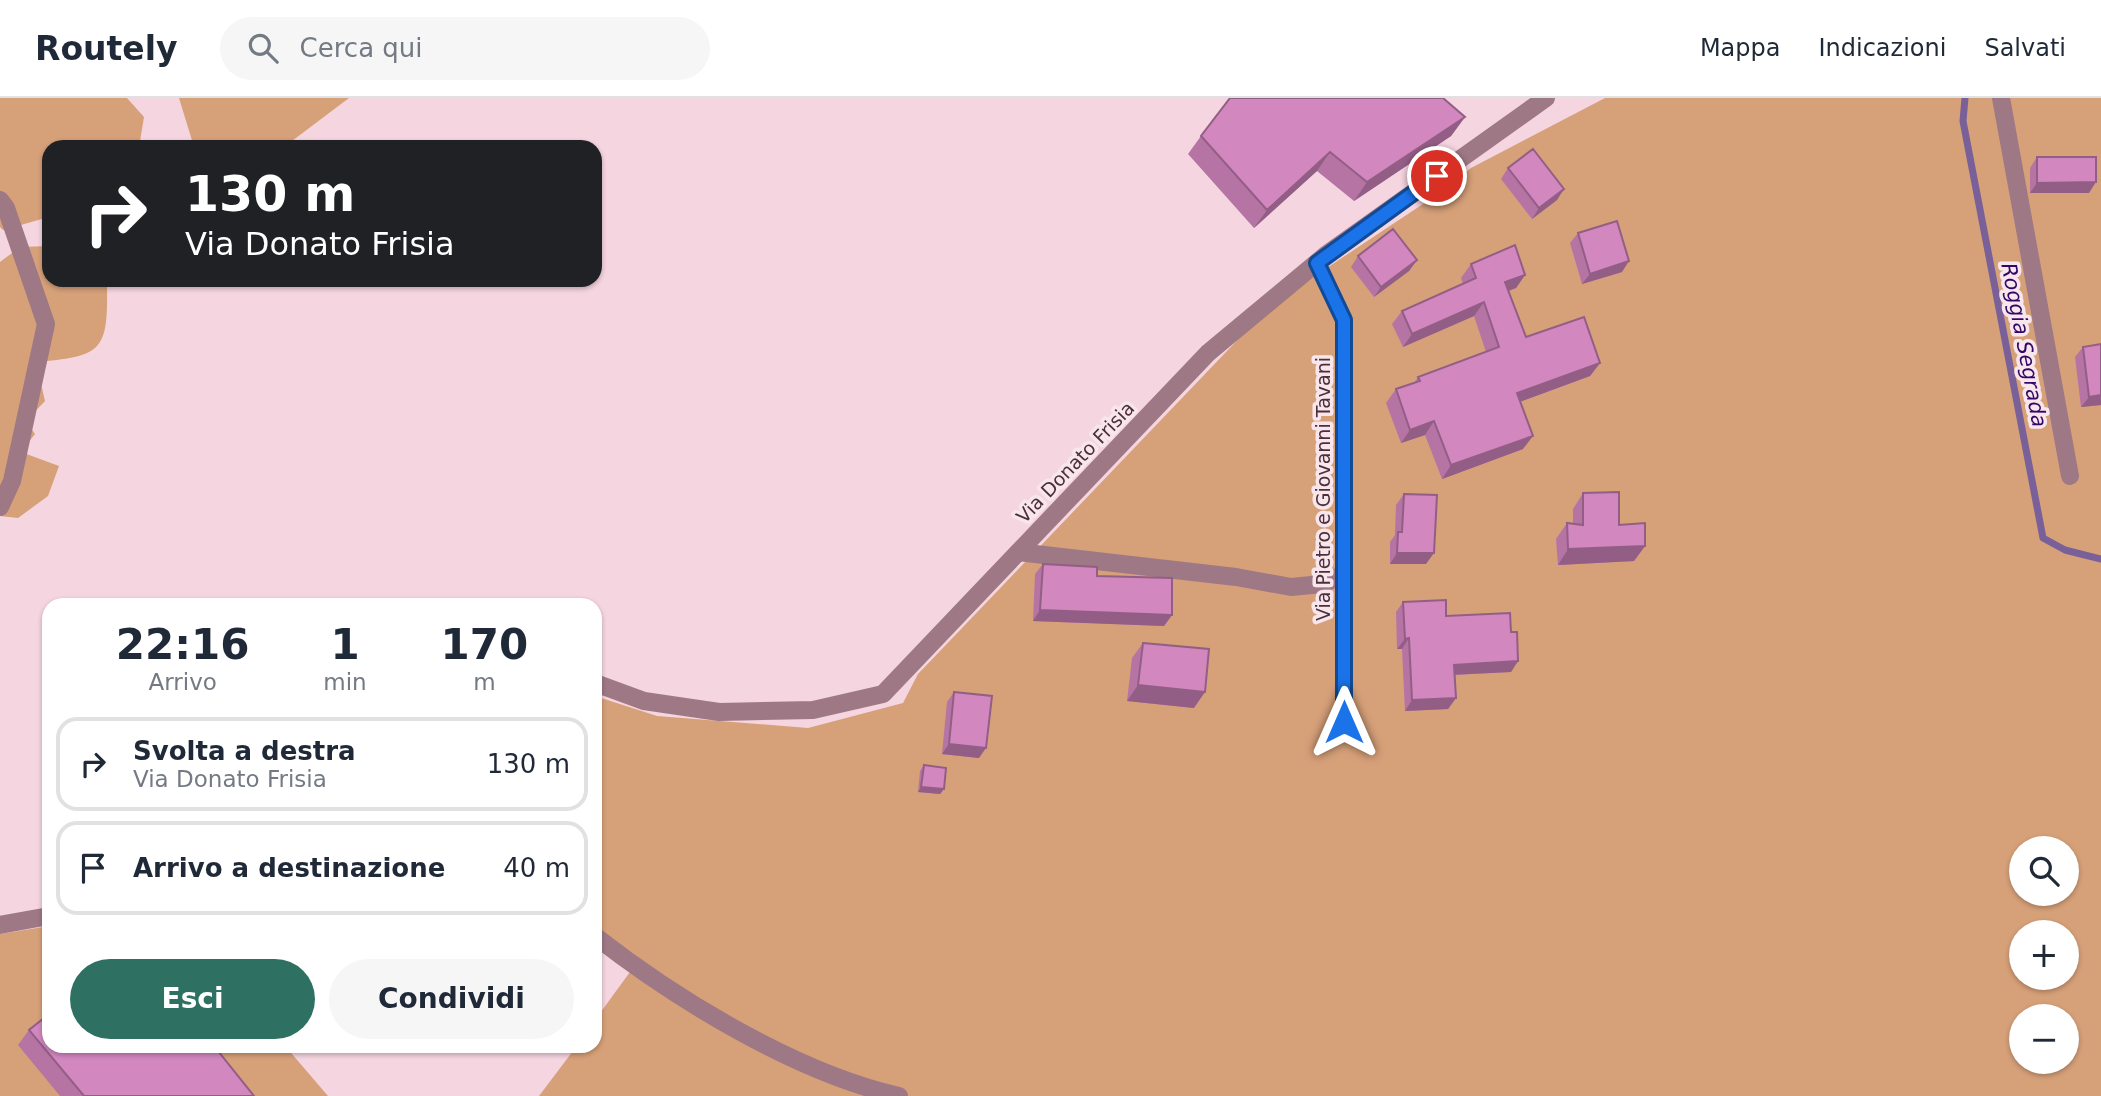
<!DOCTYPE html>
<html lang="it">
<meta charset="utf-8">
<style>
:root{--surface:#fff;--page:#f6f6f7;--text:#1f2937;--muted:#747a83;--line:#e0e1e3;--accent:#2e7162}
body{margin:0;font-family:"DejaVu Sans",sans-serif;background:var(--page);color:var(--text);height:100vh;display:flex;flex-direction:column;font-size:26px;white-space:nowrap}
*{box-sizing:border-box;margin:0}
p{font-size:23px;color:var(--muted)}
.icon{flex:none;width:38px;height:38px;fill:none;stroke:currentColor;stroke-width:2;stroke-linecap:round;stroke-linejoin:round}
.map{position:relative;flex:1;overflow:hidden}
.side{position:absolute;left:42px;top:500px;width:560px;height:455px;display:flex;flex-direction:column;background:var(--surface);border-radius:21px;box-shadow:0 2px 5px #0004}
.side>*{flex:none}
.top-card{position:absolute;left:42px;top:42px;width:560px;height:147px;border-radius:21px;box-shadow:0 2px 5px #0004;background:#202124;color:#fff;overflow:hidden}
.buttons{position:absolute;left:2009px;top:738px;display:grid;gap:14px}
.buttons a{display:grid;place-items:center;width:70px;height:70px;border-radius:50%;background:var(--surface);box-shadow:0 2px 5px #0004;font-size:35px}
.pin{position:absolute;display:grid;place-items:center;width:60px;height:60px;color:#fff;margin:-30px;border:4px solid #fff;border-radius:50%;box-shadow:0 2px 7px #0007}
.me{position:absolute;width:77px;margin:-38px;rotate:0deg;stroke-linejoin:round;filter:drop-shadow(0 0 5px #0008)}
.turn{display:flex;align-items:center;gap:24px;height:147px;padding:0 28px;font-size:32px}
.turn .icon{width:91px;height:91px;stroke-width:2.5}
.turn b{display:block;font-size:49px;line-height:60px}
.eta{display:flex;justify-content:space-evenly;align-items:center;height:119px;text-align:center}
.eta b{font-size:42px;font-weight:800;line-height:49px}
.primary-button{display:flex;gap:14px;margin-top:auto;padding:14px 28px}
.primary-button a{flex:1;height:80px;border-radius:42px;background:var(--accent);color:#fff;font-size:28px;font-weight:800;line-height:80px;text-align:center}
.primary-button a+a{background:var(--page);color:var(--text)}
ul{padding:0;list-style:none}
li{display:flex;align-items:center;gap:21px;height:94px;margin:0 14px 10px;padding:0 14px;border:4px solid var(--line);border-radius:21px}
li div{flex:1}
li b{display:block;font-size:26px}
li em{font-style:normal}
header{display:flex;align-items:center;gap:42px;box-sizing:border-box;height:98px;padding:0 35px;background:var(--surface);border-bottom:2px solid var(--line)}
header strong{font-size:33px}
nav{display:flex;gap:38px;margin-inline-start:auto;font-size:24px}
.search{width:490px;height:63px;background:var(--page);display:flex;align-items:center;gap:18px;box-sizing:border-box;padding:0 24px;border-radius:38px;color:var(--muted);font-size:26px}
.map>svg:first-child{display:block}
.green{fill:#d6a079;fill-rule:evenodd}
.lines{fill:none;stroke-linecap:round;stroke-linejoin:round}
.stream{stroke:#796099;stroke-width:7}
.minor{stroke:#9f7885;stroke-width:18}
.wall{fill:#b574a4}
.shaded-wall{fill:#935e86}
.building{fill:#d287bf;stroke:#935e86;stroke-width:2}
.route-casing{stroke:#114b97;stroke-width:18}
.route{stroke:#1a73e8;stroke-width:12}
.labels{text-anchor:middle;stroke-width:7;stroke-linejoin:round;paint-order:stroke}
.street-label{font-size:19px;fill:#4d2e39;stroke:#f7e7ec}
.water-label{font-size:21px;font-style:italic;fill:#340667;stroke:#f7e7ec}
</style>
<header>
<strong>Routely</strong>
<div class="search"><svg class="icon" aria-label="search" viewBox="0 0 24 24"><circle cx="10" cy="10" r="6"/><path d="M15 15l6 6"/></svg>Cerca qui</div>
<nav><a>Mappa</a><a>Indicazioni</a><a>Salvati</a></nav>
</header>
<div class="map">
<svg width="2101" height="998" viewBox="0 0 2101 998">
<rect width="100%" height="100%" fill="#f5d5df"/>
<!-- green -->
<path class="green" d="M0,0h127l17,19 -5,30h-90v70l-46,13 -3,-3z
M179,0h170l-65,49h-90z
M1605,0h496v998h-1562l37,-49 19,-1v-26l43,-59 -43,-34v-231l62,20 151,12 95,-25 15,-29 353,-369 155,-103 45,-34zM2021,751h46v45h-46zM2021,835h46v45h-46zM2021,919h46v45h-46z
M49,148v34h48l10,4c1,67 -4,72 -71,78l9,39 -19,20 9,13 -14,18 38,14 -11,30 -30,22 -18,-2v-254l20,-15z
M49,828v120l237,1 42,49h-328v-162z"/>
<g class="lines">
<!-- stream -->
<path class="stream" d="M1965,0l-2,23 80,417 22,12 36,9"/>
<!-- minor -->
<path class="minor" d="M2001,0l69,378
M0,102l6,8 40,116 -34,157 -12,26
M1317,165l27,57v402
M1018,454l218,25 55,10 31,-3 22,-10
M595,585l49,18 75,11 94,-2 70,-16 325,-341 119,-99 219,-156
M0,827l49,-9
M595,838c82,64 202,137 304,160"/>
</g>
<!-- wall -->
<path class="wall" d="M1465,19l-14,19 -97,65 -37,-30 -63,57 -66,-74 13,-18z
M2037,59l52,36h-59v-25z
M1508,70l49,32 -25,19 -31,-40z
M1578,135l44,39 -40,12 -12,-41z
M1358,158l59,4 -8,11 -35,26 -23,-30z
M1471,166l54,11 -9,13 -7,3 17,46 74,26 -10,13 -70,26 3,47 -81,30 -17,-44 -24,8 -15,-40 10,-14 18,-6 4,-6 68,-25 -12,-36 -71,31 -11,-23 10,-13 61,-27 -2,-6z
M2101,246v61l-20,2 -6,-50 8,-10z
M1583,395l62,53 -11,15 -76,4 -2,-26 11,-16 6,1v-15z
M1404,396l22,70h-36v-22l5,-7 1,-30z
M1043,466l54,12 75,39 -8,11 -131,-5 2,-47z
M1403,504l43,14 65,16 7,29 -7,11 -56,3 1,23 -8,11 -43,2 -3,-62h-5l-1,-37z
M1143,545l51,65 -67,-7 5,-43z
M954,594l25,66 -37,-4 5,-52z
M924,667l20,24 -4,5 -22,-2 2,-21z
M29,932l225,66h-194l-42,-51z"/>
<!-- shaded-wall -->
<path class="shaded-wall" d="M1465,19l-14,19 -97,65 13,-19z
M1330,54l-13,19 -63,57 13,-18z
M2096,84l-7,11h-59l7,-10z
M1564,91l-7,11 -25,19 7,-11z
M1417,162l-8,11 -35,26 7,-10z
M1629,163l-7,11 -40,12 8,-10z
M1525,177l-9,13 -20,7 9,-13z
M1484,204l-10,14 -71,31 9,-13z
M1600,265l-10,13 -82,30 9,-13z
M2101,297v10l-20,2 8,-10z
M1434,323l-9,14 -24,8 9,-13z
M1533,338l-10,13 -81,30 9,-14z
M1645,448l-11,15 -76,4 10,-16z
M1397,455h37l-8,11h-36z
M1040,512l132,5 -8,11 -131,-5z
M1409,540l-7,11h-5l8,-10z
M1518,563l-7,11 -64,3 7,-10z
M1138,587l67,7 -11,16 -67,-7z
M1456,600l-8,11 -43,2 7,-11z
M949,646l37,4 -7,10 -37,-4z
M921,689l23,2 -4,5 -22,-2z"/>
<!-- building -->
<path class="building" d="M1230,0h213l22,19 -98,65 -37,-30 -63,58 -66,-74z
M1533,51l31,40 -25,19 -31,-40z
M2037,59h59v25l-59,1z
M1617,123l12,40 -39,13 -12,-41z
M1393,131l24,31 -36,27 -23,-31z
M1515,147l10,30 -20,7 21,55 58,-20 16,46 -83,30 16,43 -82,29 -17,-44 -24,9 -14,-41 24,-8 -2,-4 81,-30 -15,-45 -72,32 -10,-23 74,-33 -5,-14z
M2101,246v51l-12,2 -6,-50z
M1619,394v33l26,-2v23l-77,3 -1,-26 16,2v-32z
M1404,396l33,1 -3,58h-37l1,-21h4z
M1043,466l54,3v9l75,2v37l-132,-5z
M1446,502v16l64,-3 1,19h6l1,29 -64,4 2,33 -44,2 -3,-62 -4,1 -2,-37z
M1143,545l66,6 -4,43 -67,-7z
M954,594l38,4 -6,52 -37,-4z
M924,667l22,3 -2,21 -23,-2z
M49,916v32h165l40,50h-170l-55,-66z"/>
<g class="lines">
<!-- route casing -->
<g class="route-casing">
<path id="route" d="M1344,624v-402l-27,-57 120,-87"/>
</g>
<!-- route -->
<use href="#route" class="route"/>
</g>
<g class="labels">
<!-- street labels -->
<g class="street-label">
<text transform="translate(1075 364) rotate(-46)" y="7">Via Donato Frisia</text>
<text transform="translate(1323 391) rotate(-90)" y="7">Via Pietro e Giovanni Tavani</text>
</g>
<!-- water labels -->
<g class="water-label">
<text transform="translate(2024 247) rotate(79)" y="7">Roggia Segrada</text>
</g>
</g>
</svg>
<div class="buttons">
<a><svg class="icon" aria-label="search" viewBox="0 0 24 24"><circle cx="10" cy="10" r="6"/><path d="M15 15l6 6"/></svg></a>
<a>+</a>
<a>−</a>
</div>
<div class="pin" style="left:1437px;top:78px;background:#d93025"><svg class="icon" aria-label="arrive" viewBox="0 0 24 24"><path d="M6 21V4h12l-3 4 3 4H6"/></svg></div>
<svg class="me" style="left:1344px;top:624px" viewBox="-20 -20 40 40"><path d="M0-17L14 15 0 8-14 15z" fill="#1a73e8" stroke="#fff" stroke-width="4"/></svg>
<div class="top-card">
<div class="turn"><svg class="icon" aria-label="right" viewBox="0 0 24 24"><path d="M7 20v-9h11M14 6l5 5-5 5"/></svg><div><b>130 m</b>Via Donato Frisia</div></div>
</div>
<section class="side">
<div class="eta">
<div><b>22:16</b><p>Arrivo</p></div>
<div><b>1</b><p>min</p></div>
<div><b>170</b><p>m</p></div>
</div>
<ul>
<li><svg class="icon" aria-label="right" viewBox="0 0 24 24"><path d="M7 20v-9h11M14 6l5 5-5 5"/></svg><div><b>Svolta a destra</b><p>Via Donato Frisia</p></div><em>130 m</em></li>
<li><svg class="icon" aria-label="arrive" viewBox="0 0 24 24"><path d="M6 21V4h12l-3 4 3 4H6"/></svg><div><b>Arrivo a destinazione</b></div><em>40 m</em></li>
</ul>
<div class="primary-button"><a>Esci</a><a>Condividi</a></div>
</section>
</div>
